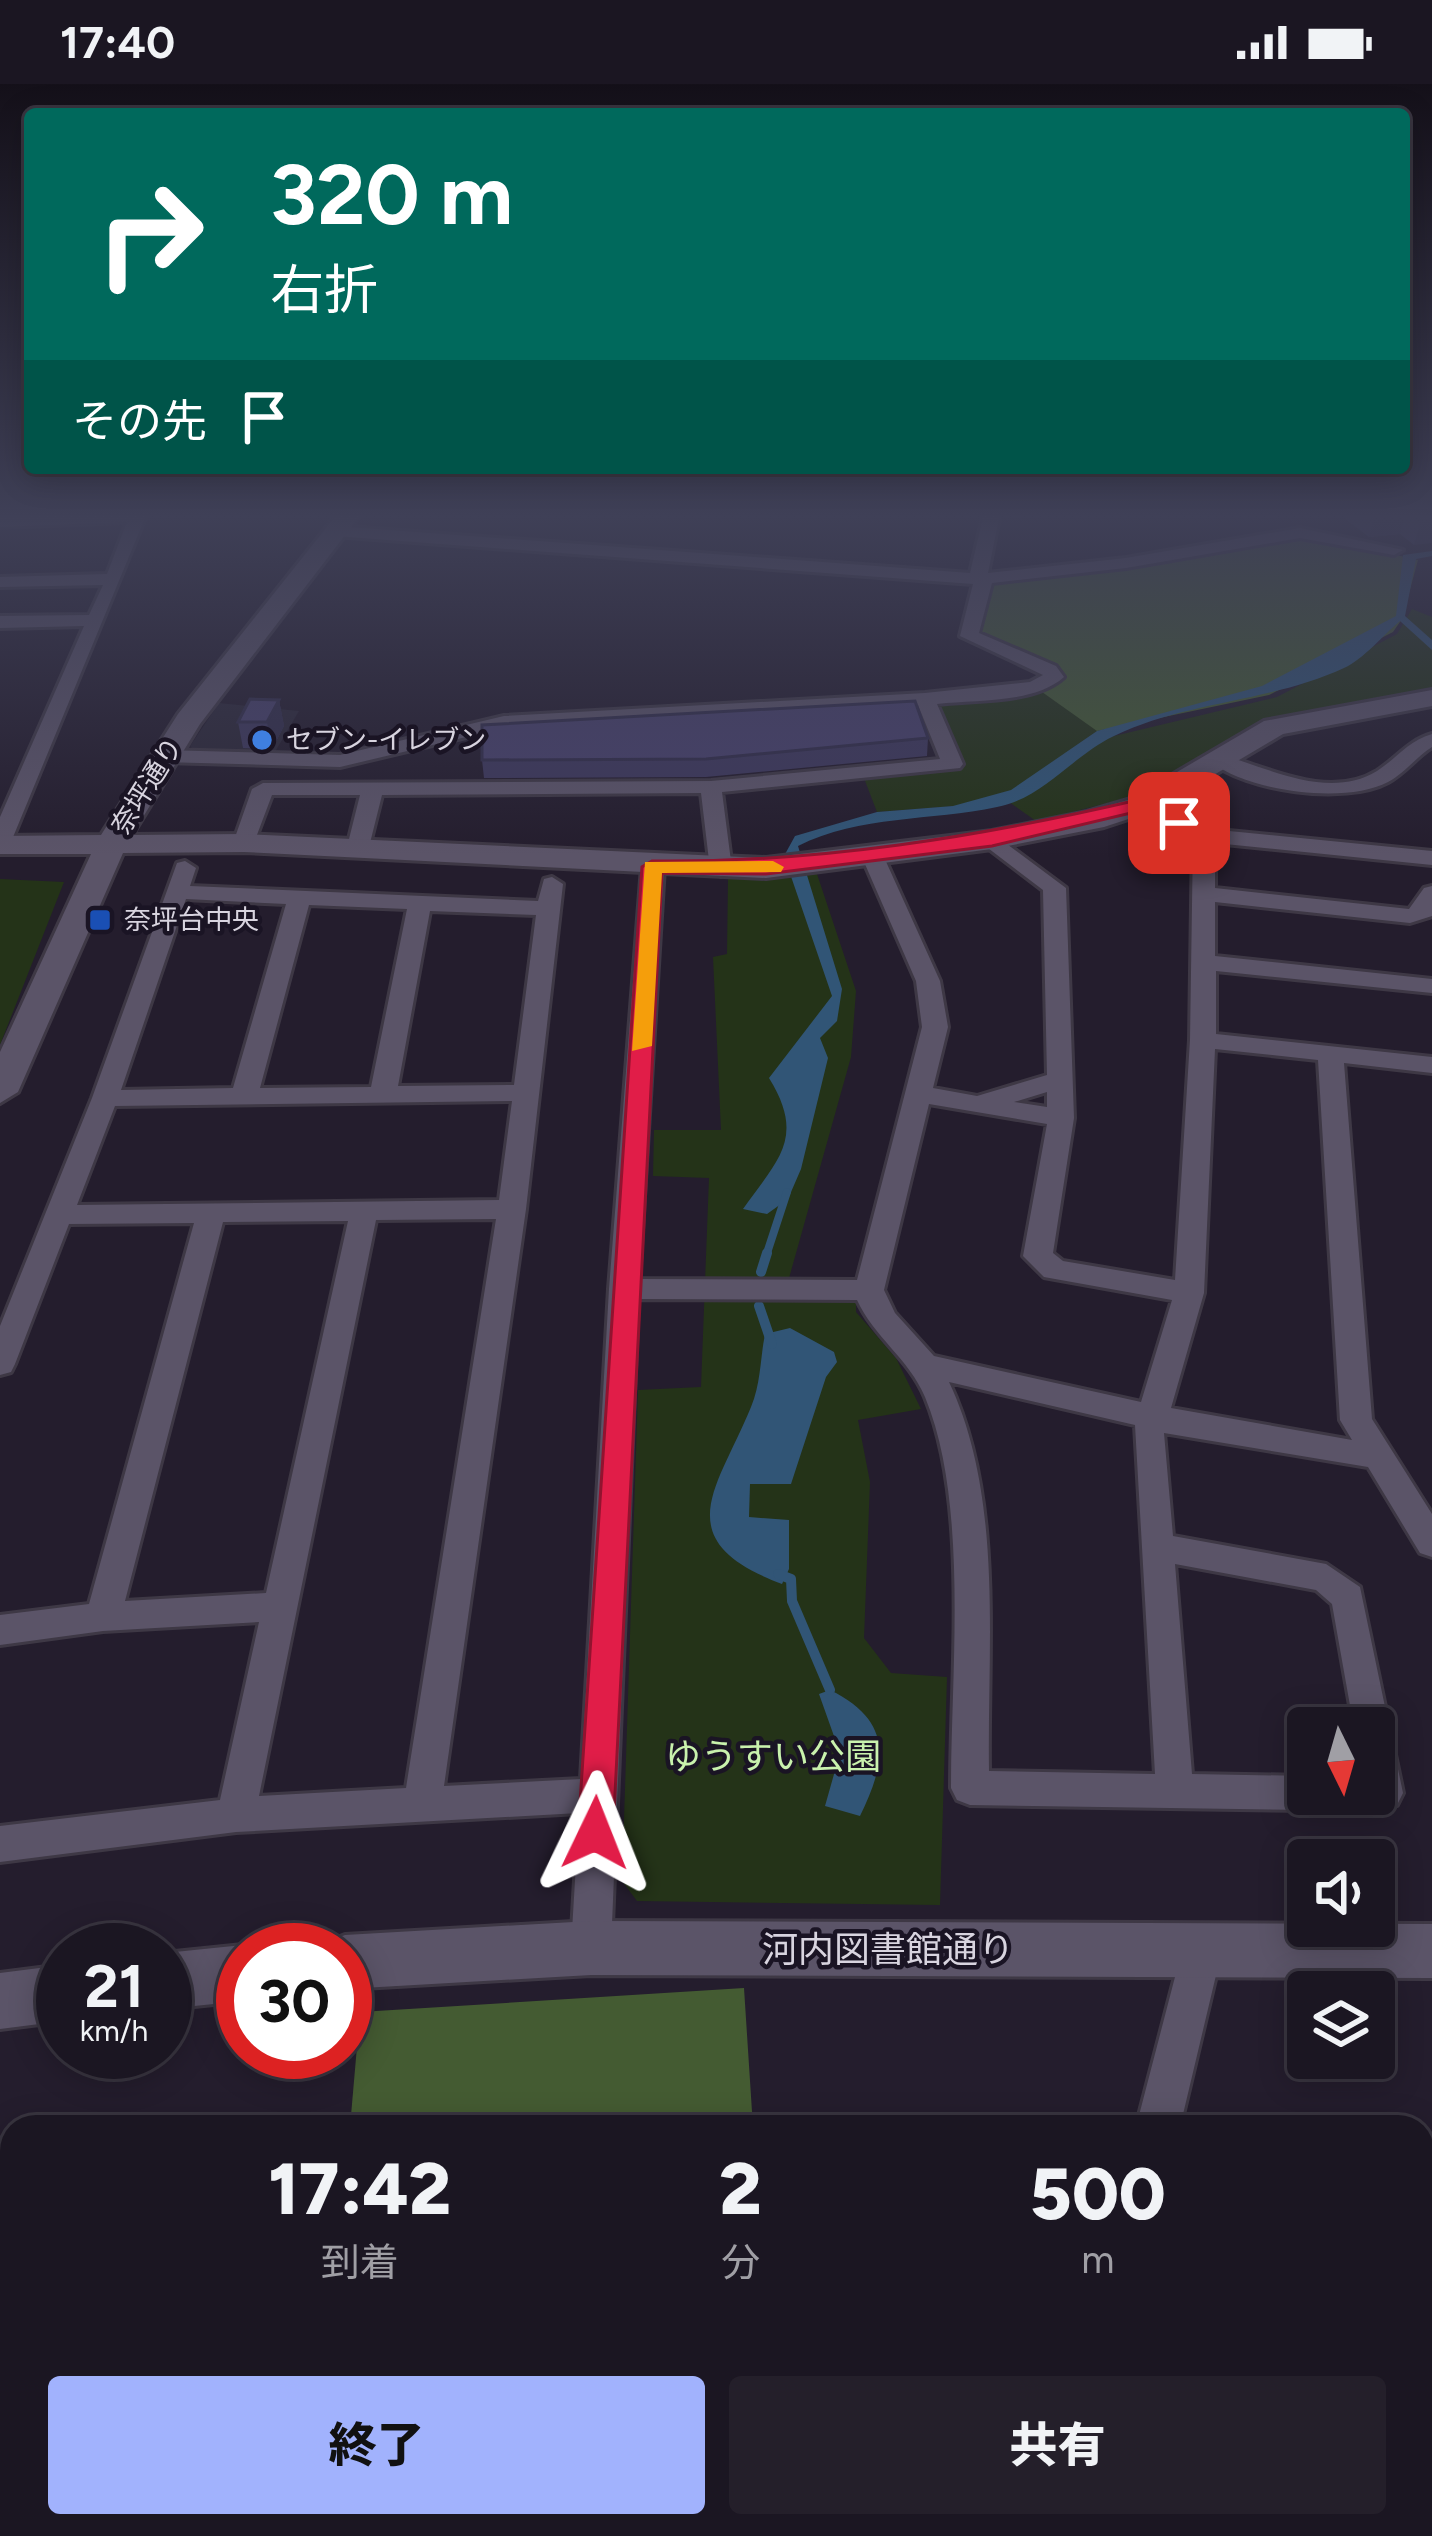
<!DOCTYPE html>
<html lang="ja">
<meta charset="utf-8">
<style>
:root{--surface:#1b1622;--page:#241f2a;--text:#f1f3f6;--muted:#a09fa5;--line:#393540;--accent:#a1b2fd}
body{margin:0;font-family:Figtree,"Noto Sans JP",sans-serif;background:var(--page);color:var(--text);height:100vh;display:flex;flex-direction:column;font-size:45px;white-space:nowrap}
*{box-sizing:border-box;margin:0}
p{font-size:39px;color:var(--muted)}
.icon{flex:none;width:66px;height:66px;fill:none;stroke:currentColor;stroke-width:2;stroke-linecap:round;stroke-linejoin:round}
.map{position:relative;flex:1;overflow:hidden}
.details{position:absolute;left:0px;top:2031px;width:1434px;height:423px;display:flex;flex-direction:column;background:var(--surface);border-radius:36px 36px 0 0;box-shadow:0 6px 30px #0003,0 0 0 3px var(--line)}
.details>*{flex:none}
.guide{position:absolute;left:24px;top:24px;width:1386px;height:366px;border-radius:12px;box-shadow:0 6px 30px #0003,0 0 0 3px var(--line);background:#00695c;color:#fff;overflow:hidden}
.needle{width:78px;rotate:175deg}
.fabs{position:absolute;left:1287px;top:1623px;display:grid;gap:24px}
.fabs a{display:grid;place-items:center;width:108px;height:108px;border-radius:12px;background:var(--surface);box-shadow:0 6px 30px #0003,0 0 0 3px var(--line);font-size:60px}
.speed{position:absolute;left:36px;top:1839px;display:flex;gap:24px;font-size:60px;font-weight:700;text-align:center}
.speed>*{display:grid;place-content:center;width:156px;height:156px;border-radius:50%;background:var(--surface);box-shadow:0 6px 30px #0003,0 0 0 3px var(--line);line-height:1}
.speed small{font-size:30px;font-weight:400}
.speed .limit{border:18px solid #d22;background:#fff;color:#111}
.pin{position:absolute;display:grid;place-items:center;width:102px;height:102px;color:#fff;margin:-51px;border-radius:24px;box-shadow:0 6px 18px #0006}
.me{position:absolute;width:132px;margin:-66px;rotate:2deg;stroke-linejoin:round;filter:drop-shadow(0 0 9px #0008)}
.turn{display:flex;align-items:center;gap:42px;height:252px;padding:0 48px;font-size:54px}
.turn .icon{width:156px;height:156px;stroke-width:2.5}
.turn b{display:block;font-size:84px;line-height:102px}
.then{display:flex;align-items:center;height:114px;padding:0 48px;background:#0003;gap:24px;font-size:45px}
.eta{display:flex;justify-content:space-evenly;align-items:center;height:204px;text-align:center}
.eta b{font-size:72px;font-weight:800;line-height:84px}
.primary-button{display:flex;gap:24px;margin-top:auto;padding:24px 48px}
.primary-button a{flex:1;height:138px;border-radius:12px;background:var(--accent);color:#111;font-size:48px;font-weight:800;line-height:138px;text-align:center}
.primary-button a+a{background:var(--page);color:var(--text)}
.status{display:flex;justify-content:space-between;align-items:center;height:84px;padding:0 60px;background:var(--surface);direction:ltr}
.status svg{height:33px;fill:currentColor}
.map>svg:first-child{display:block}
.commercial{fill:#2c2838}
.green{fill:#243318}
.forest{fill:#445b32}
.water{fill:#315576}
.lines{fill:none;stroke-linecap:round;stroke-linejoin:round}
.stream-far1{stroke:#315576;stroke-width:8}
.stream{stroke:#315576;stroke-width:10}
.street-casing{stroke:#3e3845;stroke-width:6}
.secondary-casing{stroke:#3e3845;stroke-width:6}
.street{fill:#5b5468;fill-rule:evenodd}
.secondary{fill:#5b5468;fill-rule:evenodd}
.wall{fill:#3d385b}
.shaded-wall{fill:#322e4a}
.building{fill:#47416a;stroke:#322e4a;stroke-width:3}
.route{fill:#e11d48;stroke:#92132f;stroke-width:3}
.slow{fill:#f59e0b}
.shop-dot{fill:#3f7fe0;stroke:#1a1424;stroke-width:4.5}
.transit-dot{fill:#1a4fb4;stroke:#1a1424;stroke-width:4.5}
.labels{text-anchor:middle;stroke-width:9;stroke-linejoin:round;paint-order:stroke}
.far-poi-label{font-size:27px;fill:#d8d4df;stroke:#1a1424;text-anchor:start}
.far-street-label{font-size:27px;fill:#d8d4df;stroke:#1a1424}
.near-park-label{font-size:36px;fill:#c9f2ad;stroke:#1a1424}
.near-street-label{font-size:36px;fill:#d8d4df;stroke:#1a1424}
</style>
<div class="status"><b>17:40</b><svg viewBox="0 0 49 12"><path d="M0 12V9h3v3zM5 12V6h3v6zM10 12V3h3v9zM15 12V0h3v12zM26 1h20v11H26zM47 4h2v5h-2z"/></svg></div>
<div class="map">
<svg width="1432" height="2452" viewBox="0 0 1432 2452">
<rect width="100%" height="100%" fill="#241d2d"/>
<!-- commercial -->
<path class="commercial" d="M219,619l80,8 -27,46 -75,-4 -7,-7z"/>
<!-- green -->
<path class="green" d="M1412,525l20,8v74l-166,29 -142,79 -88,22 -27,-19 -132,10 -15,-39 90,-9 -27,-65 110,-12 75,50 167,-40 120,-63z
M817,790l39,117 -5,66 -67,239 72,2v14l40,46 25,51 -63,11 12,62 -6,156 27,35 56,4 -7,228 -303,-4 -15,-20 16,-491 63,-3 8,-209 -56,-2 1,-46h67l-8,-173 14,-3 1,-75z
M0,795l64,3 -64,163z"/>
<!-- forest -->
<path class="forest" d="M1300,449l118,27 -16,59 -9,13 -124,63 -172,36 -62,-44 18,-10 -84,-41 14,-54z
M744,1904l9,139h-403l10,-115z
M316,2442h459v10h-459z"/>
<!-- water -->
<path class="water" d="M1432,467v5l-16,3 -11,57 27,24v10l-32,-29c-17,14 -36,38 -56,47 -73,34 -158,33 -230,68 -42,20 -70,62 -117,71 -66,14 -137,8 -199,39l44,143 -5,32 -17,17 8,20 -27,111 -13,30 -21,15 -24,-5c35,-50 63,-71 26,-131l63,-82 -48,-140 11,-20 82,-24 76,-6 58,-16 86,-59 165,-45 134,-70 7,-61z
M790,1244l44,24 3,10 -11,15 -35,107h-41l-1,33 40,3v49l-7,15c-117,-44 -64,-96 -31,-177 10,-24 9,-48 14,-73z
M830,1606c63,31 57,71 30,126l-35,-10 15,-53 -21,-59z"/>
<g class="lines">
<!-- stream-far1 -->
<path class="stream-far1" d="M766,1172l21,-64"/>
<!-- stream -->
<path class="stream" d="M761,1188l6,-19
M759,1222l13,38
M778,1490l13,5 1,22 38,89"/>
<!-- street casing -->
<g class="street-casing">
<path id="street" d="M147,429l-136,329 -11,7v-32l84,-191 -84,2v-12l89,-1 14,-30 -103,2v-10l107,-3 20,-52 -127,5v-10z
M984,429h16l-12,60 138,-15 174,-30 103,22 -9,5 -94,-17 -174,30 -134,15 -13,50 77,33 8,11c-30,27 -88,22 -127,27l26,60 -3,4 -238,24 10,77 -11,7 -11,-7 -9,-76 -319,2 -13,52 -11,7 -11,-7 13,-52h-88l-20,53 -8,2 -11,-7 19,-54 11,-6 448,-2 229,-22 -22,-54 -414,23 -164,39 -176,-5 -10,-6 10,-6 176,5 164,-39 421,-23 105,-11 13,-7 -83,-39 13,-52 -638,-48 -9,-5 9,-5 635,47z
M1432,650v13c-16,10 -27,26 -44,35 -43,23 -144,9 -179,-22l10,-6c48,13 109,47 158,17 20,-13 31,-30 55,-37z
M1142,715l67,30 223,22v14l-217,-22v45l194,21 15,-21 8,-2v30l-22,7 -195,-21v54l217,23v14l-216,-22v63l216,23v16l-88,-10 28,356 60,95v43l-12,-4 -52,-86 -204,-34 9,103 153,28 34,23 43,206 -6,12 -13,5 -23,-5 -6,-11h19v-66h-20l-22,-124 -16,-14 -141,-26 17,210 116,2v18h19l-6,11 -13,5 -338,-5 -13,-5 -6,-12c0,-116 18,-285 -26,-391 -16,-38 -51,-60 -68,-97l-219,-1 -27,649 -6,14 -14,5 -14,-5 -6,-14 8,-135 -343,19 -236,30v-36l220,-26 39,-178 -156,9 -103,14v-30l89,-11 105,-381 -125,1 -54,140 -4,8 -11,3v-49l92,-228 85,-235 8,-2 11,7 -6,18 348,15 6,-22 8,-2 11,7 -37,325 -82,577 137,-7 28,-490 33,-422 11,-7 11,7 -25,412 218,1 65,-253 -6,-46 -55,-126 3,-5h16l3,5 57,126 8,46 -15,61 44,8 70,-21 -4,-185 -59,-45v-10l8,-2 74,55 8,230 -21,135 10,8 112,19 15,-240 3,-202 -59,-28 -3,-5zM186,815l100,5 -53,184 -112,2zM309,821l98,4 -36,178 -111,1zM430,827l106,4 -22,170 -116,1zM1215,965l103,11 22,360 12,20 -181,-32 33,-115zM1047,1008v15l-33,-5zM512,1017l-13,99 -422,5 38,-99zM929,1020l118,20 -24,132 21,21 128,23 -31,102 -207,-46 -39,-43 -11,-23zM496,1135l-90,569 -147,8 117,-576zM348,1137l-82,372 -141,8 98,-379zM949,1298l186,43 20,349 -166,-3c-2,-125 15,-273 -40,-389z
M1202,1847l14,5 6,14 -42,177h-44l46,-177 6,-14z
M1422,2243l10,5v48l-10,-5z
M1018,2442h63l4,10h-63z"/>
</g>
<!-- secondary casing -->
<g class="secondary-casing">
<path id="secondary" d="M338,429h24l-162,211 -68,111 112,-1 522,24 226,-27 95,-19 44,-13 133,-78 168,-31v16l-149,28 -130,77 -49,16 -112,22 -226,29 -522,-26 -121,1 -105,239 -18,11v-51l91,-198h-91v-18l101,-1 77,-121z
M591,1837l841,3v54l-841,-3 -246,14v-39h-23l3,-7 20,-8z
M243,1861l12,5h-12v51l-78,8v-56z
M63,1881v56l-63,8v-56z"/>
</g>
<!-- street -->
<use href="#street" class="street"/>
<!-- secondary -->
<use href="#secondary" class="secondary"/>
</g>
<!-- wall -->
<path class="wall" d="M1345,429h87l-18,32 -14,-11 -31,3 -25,-19z
M279,616l5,26 -12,23 -29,-1 -5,-26z
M928,654l-1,18 -221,21 -222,1 -2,-18z"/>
<!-- shaded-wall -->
<path class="shaded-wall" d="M1405,429l-5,21 -31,3 6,-23z
M1432,436v23l-18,2 7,-24z
M279,616l5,26 -12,23 -5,-27z"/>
<!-- building -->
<path class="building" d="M1410,429h22v7l-11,1z
M250,615l29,1 -12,22h-29z
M915,617l13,37 -222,21 -224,1v-35z"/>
<!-- sky -->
<linearGradient id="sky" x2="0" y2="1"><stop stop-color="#141019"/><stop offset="0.56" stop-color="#3f4057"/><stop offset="1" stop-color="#3f4057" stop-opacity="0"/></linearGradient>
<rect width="1432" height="772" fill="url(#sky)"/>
<!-- route -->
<path class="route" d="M1142,715l47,24 -10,6 -40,-18 -147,35 -226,28 -104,-1 -49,960 -5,11 -13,5 -12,-5 -5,-11 64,-966 10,-6c168,2 327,-24 490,-62z"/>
<!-- slow -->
<path class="slow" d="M773,777l11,6 -3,5 -119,1 -10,173 -20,5 13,-189z"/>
<!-- markers -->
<circle class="shop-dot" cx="262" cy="656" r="12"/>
<rect class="transit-dot" x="88" y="824" width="24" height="24" rx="6"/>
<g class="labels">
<!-- far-poi labels -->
<g class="far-poi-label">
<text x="286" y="665">セブン-イレブン</text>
<text x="124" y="845">奈坪台中央</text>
</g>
<!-- far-street labels -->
<g class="far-street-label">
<text transform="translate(147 702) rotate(-58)" y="9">奈坪通り</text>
</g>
<!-- near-park labels -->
<g class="near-park-label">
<text x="773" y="1685">ゆうすい公園</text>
</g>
<!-- near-street labels -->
<g class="near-street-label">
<text x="888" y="1878">河内図書館通り</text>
</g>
</g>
</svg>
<div class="fabs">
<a><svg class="needle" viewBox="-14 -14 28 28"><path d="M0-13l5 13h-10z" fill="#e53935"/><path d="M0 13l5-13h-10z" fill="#a09fa5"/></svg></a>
<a><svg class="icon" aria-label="sound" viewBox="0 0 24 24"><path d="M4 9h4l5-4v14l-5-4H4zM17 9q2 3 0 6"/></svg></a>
<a><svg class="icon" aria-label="layers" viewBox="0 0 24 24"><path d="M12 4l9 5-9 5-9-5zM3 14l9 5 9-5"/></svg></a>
</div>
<div class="speed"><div>21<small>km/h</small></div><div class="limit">30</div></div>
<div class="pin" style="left:1179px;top:739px;background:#d93025"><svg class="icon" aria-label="arrive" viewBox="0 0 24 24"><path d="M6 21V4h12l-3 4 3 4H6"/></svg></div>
<svg class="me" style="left:595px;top:1749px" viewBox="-20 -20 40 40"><path d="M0-17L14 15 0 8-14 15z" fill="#e11d48" stroke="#fff" stroke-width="4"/></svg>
<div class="guide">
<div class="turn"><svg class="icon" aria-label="right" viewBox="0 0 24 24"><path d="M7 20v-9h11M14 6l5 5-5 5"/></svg><div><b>320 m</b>右折</div></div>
<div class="then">その先<svg class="icon" aria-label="arrive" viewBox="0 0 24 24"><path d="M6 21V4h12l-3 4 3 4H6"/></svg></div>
</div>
<section class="details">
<div class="eta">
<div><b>17:42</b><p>到着</p></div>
<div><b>2</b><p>分</p></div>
<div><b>500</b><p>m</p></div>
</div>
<div class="primary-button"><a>終了</a><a>共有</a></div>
</section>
</div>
